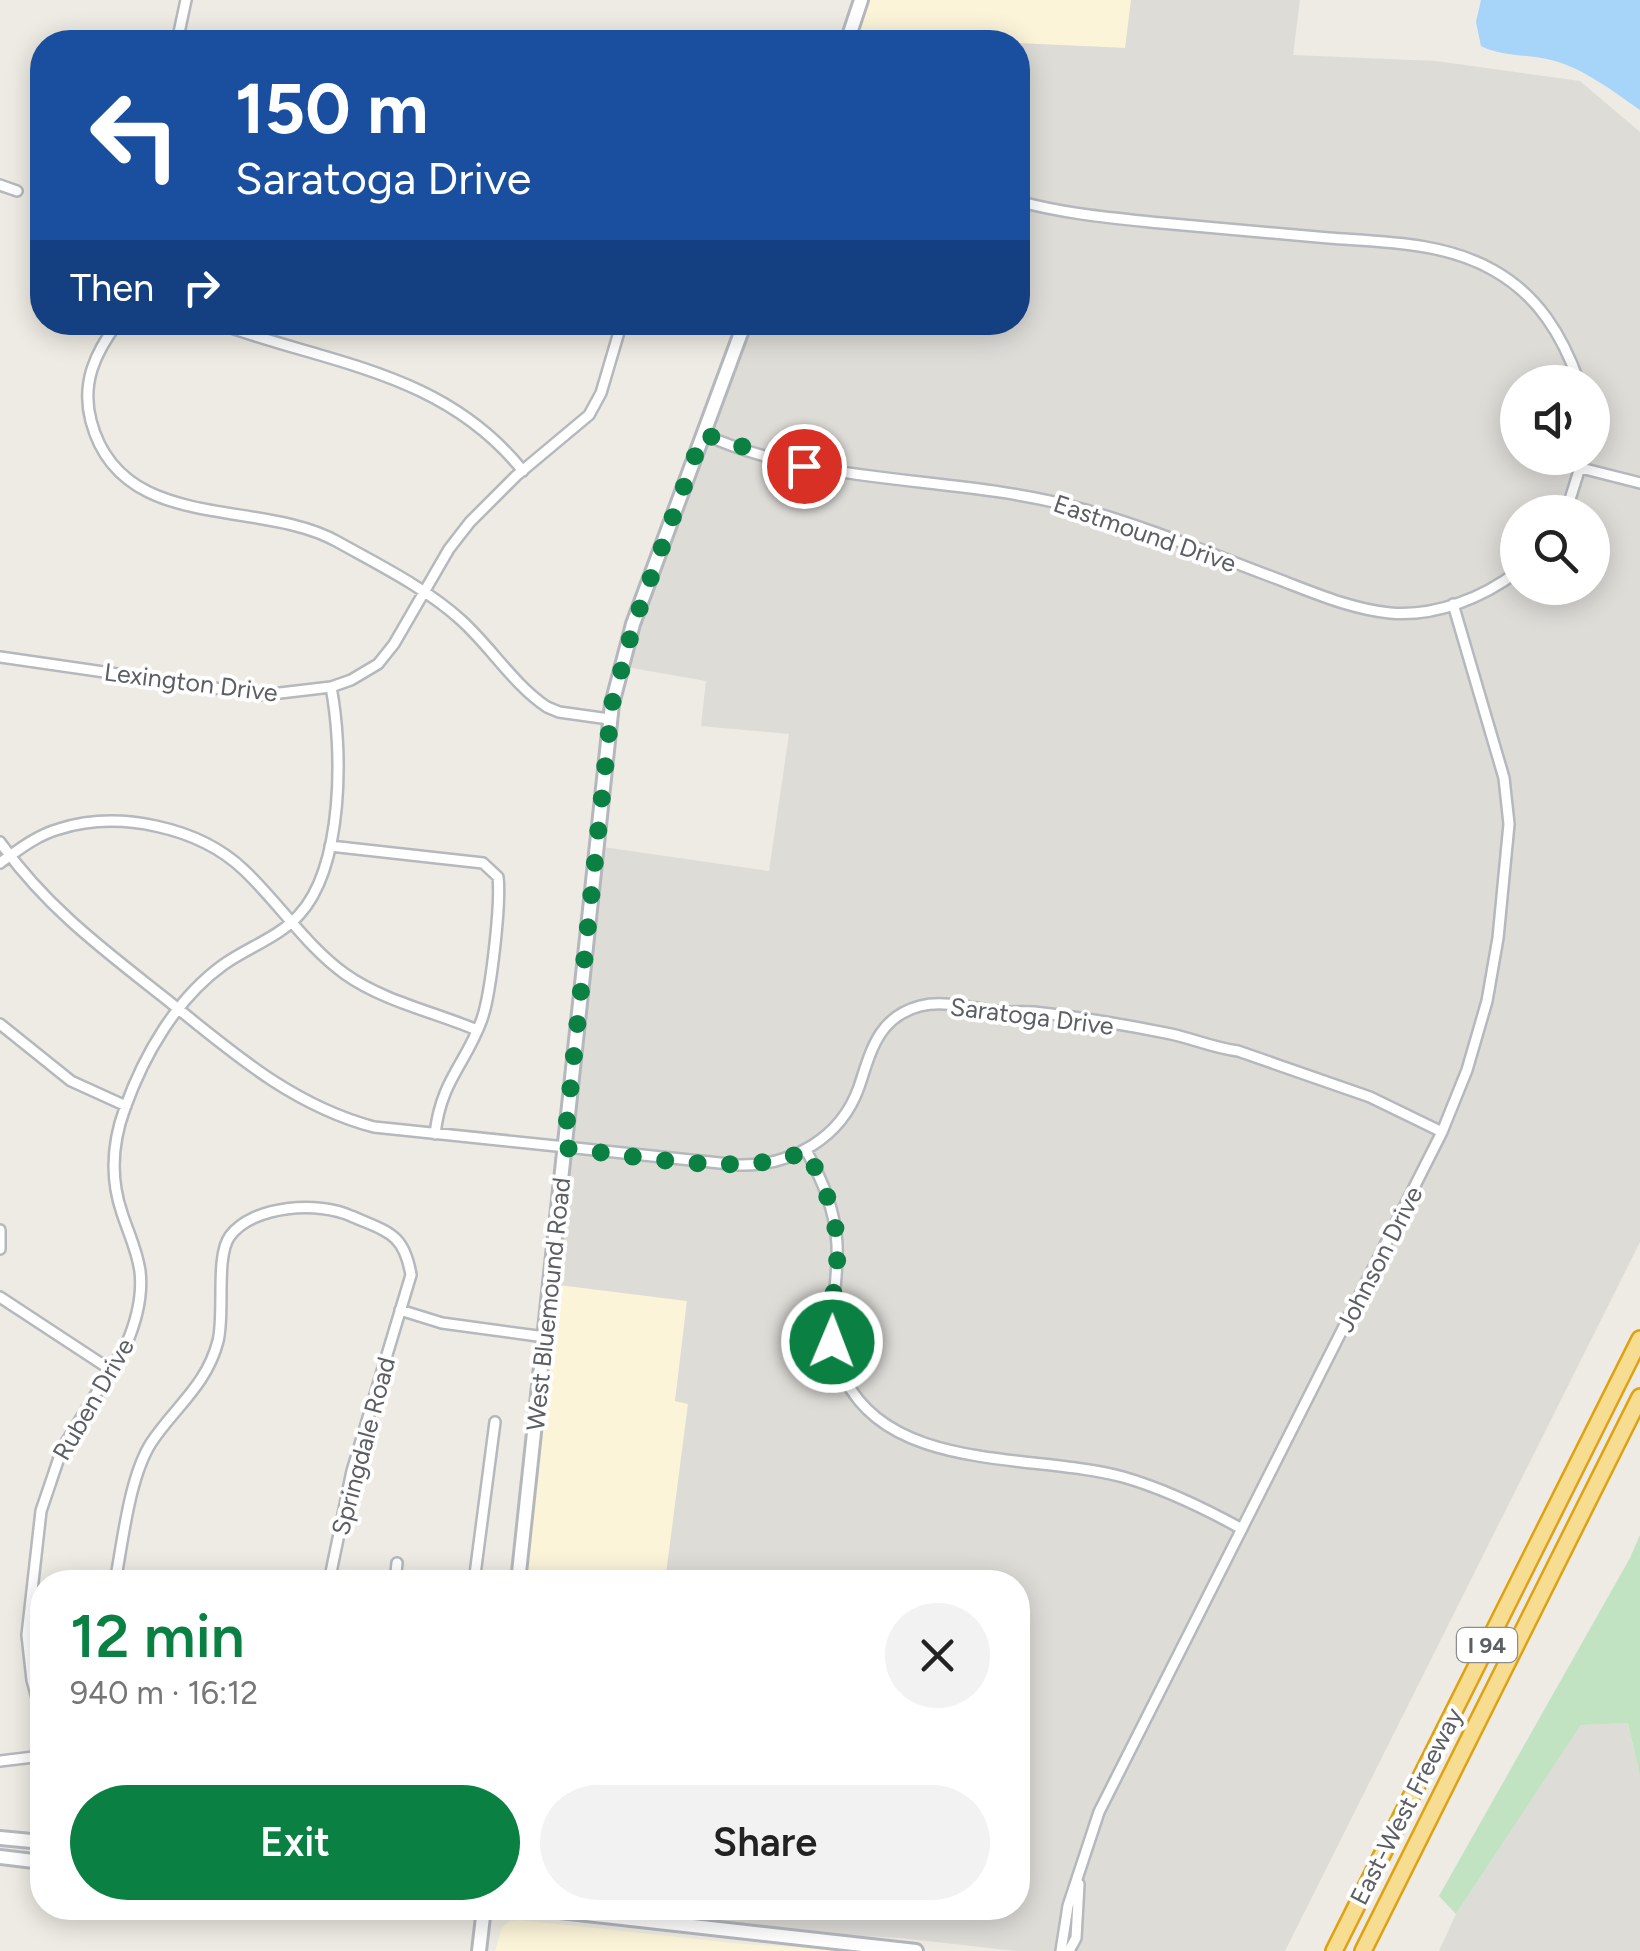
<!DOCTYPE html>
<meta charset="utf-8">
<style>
:root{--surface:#fff;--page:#f2f2f2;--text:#222;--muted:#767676;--accent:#0b8043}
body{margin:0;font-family:Figtree,sans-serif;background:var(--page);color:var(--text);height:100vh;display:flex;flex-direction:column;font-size:38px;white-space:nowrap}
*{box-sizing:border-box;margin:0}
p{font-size:32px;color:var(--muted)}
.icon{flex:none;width:55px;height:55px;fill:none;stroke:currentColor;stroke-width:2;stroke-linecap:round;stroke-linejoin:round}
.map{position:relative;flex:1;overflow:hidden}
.drawer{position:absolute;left:30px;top:1570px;width:1000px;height:350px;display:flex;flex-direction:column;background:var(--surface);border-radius:40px;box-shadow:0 5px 25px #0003}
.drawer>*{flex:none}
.banner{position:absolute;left:30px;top:30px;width:1000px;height:305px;border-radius:40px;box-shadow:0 5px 25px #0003;background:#1a4fa0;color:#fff;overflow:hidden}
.tools{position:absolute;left:1500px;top:365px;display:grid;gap:20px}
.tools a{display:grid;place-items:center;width:110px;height:110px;border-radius:50%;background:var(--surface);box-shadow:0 5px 25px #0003;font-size:50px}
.pin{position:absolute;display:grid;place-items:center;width:85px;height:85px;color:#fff;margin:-42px;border:5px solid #fff;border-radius:50%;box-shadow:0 2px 10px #0007}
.me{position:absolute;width:110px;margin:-55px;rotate:1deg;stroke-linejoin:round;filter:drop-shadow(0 0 8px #0008)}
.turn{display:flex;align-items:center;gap:35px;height:210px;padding:0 40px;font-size:45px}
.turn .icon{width:130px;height:130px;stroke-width:2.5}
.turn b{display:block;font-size:70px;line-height:85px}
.then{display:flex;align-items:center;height:95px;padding:0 40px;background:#0003;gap:20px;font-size:38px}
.round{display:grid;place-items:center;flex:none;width:105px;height:105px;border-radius:52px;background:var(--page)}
.overview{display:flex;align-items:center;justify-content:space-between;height:170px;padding:0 40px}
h1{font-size:60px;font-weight:600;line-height:75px;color:var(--accent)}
.cta{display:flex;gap:20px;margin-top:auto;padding:20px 40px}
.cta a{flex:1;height:115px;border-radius:60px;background:var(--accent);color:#fff;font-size:40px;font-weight:600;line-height:115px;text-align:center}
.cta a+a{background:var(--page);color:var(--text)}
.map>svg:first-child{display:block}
.commercial{fill:#fbf4d9}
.industrial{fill:#dedcd7;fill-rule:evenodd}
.green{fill:#c1e3c1}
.water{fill:#a7d4f9}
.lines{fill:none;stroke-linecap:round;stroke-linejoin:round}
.street-casing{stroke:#b5b8bc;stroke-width:14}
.secondary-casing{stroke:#b4b7bc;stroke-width:18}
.highway-casing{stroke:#e1a10f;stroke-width:20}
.street{stroke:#fff;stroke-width:9}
.secondary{stroke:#fff;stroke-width:12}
.highway{stroke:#f6dd91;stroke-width:15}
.route{stroke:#0b8043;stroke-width:18;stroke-dasharray:0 32.4}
.labels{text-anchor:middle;stroke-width:8;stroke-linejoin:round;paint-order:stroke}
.shield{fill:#fff;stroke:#8c8e92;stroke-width:2.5}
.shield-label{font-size:22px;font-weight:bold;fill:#5b5e63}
.street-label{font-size:25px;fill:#5b5e63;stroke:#fff}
</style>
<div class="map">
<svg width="1640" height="1951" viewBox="0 0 1640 1951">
<rect width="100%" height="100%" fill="#edebe3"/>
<!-- commercial -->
<path class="commercial" d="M861,0h270l-5,48 -183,-8 -96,2z
M551,1284l136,17 -12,100 13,3 -23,178h-147z
M520,1920l223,24 118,7h-366l7,-23 7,-7z"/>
<!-- industrial -->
<path class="industrial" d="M1131,0h169l-7,55 143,6 144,20 60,51v1110l-355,709h-269l-116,-13 -74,-4 -176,-23v-3h368v-326h-353l23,-178 -13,-3 12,-100 -136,-17 45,-438 173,25 20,-137 -88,-8 5,-45 -86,-15 125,-343 273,-1v-279l107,5zM1518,382h74v76h-74zM1518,512h74v76h-74z
M1628,1723l12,53v175h-201l17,-37 125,-189z"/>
<!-- green -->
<path class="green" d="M1640,1535v241l-12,-53 -47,2 -125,189 -17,-18 191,-338z"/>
<!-- water -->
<path class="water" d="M1481,0h159v110c-26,-18 -58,-43 -89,-50 -23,-6 -49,-3 -70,-14l-5,-24z"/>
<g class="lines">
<!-- street casing -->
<g class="street-casing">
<path id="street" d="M177,42l9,-42
M0,185l17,6
M1018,201c46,13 95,17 143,22 56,5 112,10 168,15 54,4 115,4 164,32 45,25 69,65 86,112
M118,322c-23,31 -37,61 -27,99 30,114 167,76 247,121 41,23 88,46 123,78 30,27 52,64 86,87l12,5 50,7
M214,322c113,42 228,48 309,149
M703,434c119,54 254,40 379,75 65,18 129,45 193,69 37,14 75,31 115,35 45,4 93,-15 128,-42
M1581,468l59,15
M1566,512l17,-54
M0,657l263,38 68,-8 20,-7 27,-16 16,-20 55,-95 21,-27 46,-46 73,-61 12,-22 18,-61
M0,842c47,66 104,108 166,157 66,53 125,106 208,128l365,38c53,1 102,-27 120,-78 12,-36 19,-70 61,-81 24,-6 52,2 76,5 13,2 26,0 38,1 45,5 93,13 137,22 23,5 43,14 67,17l132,46 72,35
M330,846l153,17 15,14c3,27 -7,116 -16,142 -16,45 -41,61 -47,115
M0,863c18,-13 37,-28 59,-34 59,-19 140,-2 185,41 35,33 62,76 101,104 38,27 89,38 132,56
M0,1024l71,57 55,25
M806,1150c16,30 29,59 31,94 2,48 -15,89 8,135 47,94 189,74 278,98 42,12 81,31 119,52
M0,1230v19
M0,1297l111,73
M400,1310l42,13 103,14
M115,1582c8,-41 14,-104 36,-139 23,-35 56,-58 67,-102 7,-27 -3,-85 12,-105 23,-31 89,-35 121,-20 37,16 53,17 60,59l-59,196 -23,111
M395,1582l2,-19
M474,1582l21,-160
M42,1716l-10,-36 -5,-45 14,-124 21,-62 64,-104c10,-23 17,-48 14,-74 -3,-21 -12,-39 -18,-58 -12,-35 -10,-70 3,-105 19,-53 51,-109 98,-143 25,-18 55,-27 76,-50 45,-49 44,-166 32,-228
M0,1761l42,-5
M1061,1951l7,-45 31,-94 343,-680 25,-62 20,-69 11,-63 11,-114 -5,-46 -51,-174
M1069,1951l7,-13 3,-54"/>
</g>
<!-- secondary casing -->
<g class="secondary-casing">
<path id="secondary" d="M847,42l14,-42
M518,1582l94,-878 21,-80 112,-302
M0,1838l42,4
M0,1857l42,5
M533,1908l383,43
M479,1951l5,-43"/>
</g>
<!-- highway casing -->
<g class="highway-casing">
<path id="highway" d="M1334,1951l306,-612
M1363,1951l277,-554"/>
</g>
<!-- street -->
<use href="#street" class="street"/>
<!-- secondary -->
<use href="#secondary" class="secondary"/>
<!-- highway -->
<use href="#highway" class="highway"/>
</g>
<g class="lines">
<!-- route -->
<path class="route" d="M804,466l-101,-32 -69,190 -22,80 -48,444c64,6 187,32 242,2 19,36 34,71 31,113 -3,27 -7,51 -5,79"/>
</g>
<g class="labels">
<!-- shield labels -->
<rect class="shield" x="1457" y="1628" width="60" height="34" rx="8"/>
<g class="shield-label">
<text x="1487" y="1653">I 94</text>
</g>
<!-- street labels -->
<g class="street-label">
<text transform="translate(1145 533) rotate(19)" y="9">Eastmound Drive</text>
<text transform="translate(191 682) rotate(7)" y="9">Lexington Drive</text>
<text transform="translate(1032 1016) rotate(7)" y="9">Saratoga Drive</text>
<text transform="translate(1379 1259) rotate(-63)" y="9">Johnson Drive</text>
<text transform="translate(548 1304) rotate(-84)" y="9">West Bluemound Road</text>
<text transform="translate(93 1399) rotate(-60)" y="9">Ruben Drive</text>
<text transform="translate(363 1446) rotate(-75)" y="9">Springdale Road</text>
<text transform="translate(1406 1806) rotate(-63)" y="9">East-West Freeway</text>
</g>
</g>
</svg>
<div class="tools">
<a><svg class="icon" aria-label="sound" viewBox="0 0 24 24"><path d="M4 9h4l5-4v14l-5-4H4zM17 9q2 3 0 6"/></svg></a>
<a><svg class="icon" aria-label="search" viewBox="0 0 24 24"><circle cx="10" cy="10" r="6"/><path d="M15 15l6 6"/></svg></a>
</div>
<div class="pin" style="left:804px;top:466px;background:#d93025"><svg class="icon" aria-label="arrive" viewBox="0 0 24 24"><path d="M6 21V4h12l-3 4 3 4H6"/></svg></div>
<svg class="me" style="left:832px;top:1342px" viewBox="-20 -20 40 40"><circle r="17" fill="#0b8043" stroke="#fff" stroke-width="3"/><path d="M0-11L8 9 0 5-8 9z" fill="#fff"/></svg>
<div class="banner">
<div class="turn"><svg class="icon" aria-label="left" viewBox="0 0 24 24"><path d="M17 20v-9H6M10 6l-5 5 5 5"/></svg><div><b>150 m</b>Saratoga Drive</div></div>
<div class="then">Then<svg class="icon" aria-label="right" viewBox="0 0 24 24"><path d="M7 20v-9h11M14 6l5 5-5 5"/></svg></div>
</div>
<section class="drawer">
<div class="overview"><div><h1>12 min</h1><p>940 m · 16:12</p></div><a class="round"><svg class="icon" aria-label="close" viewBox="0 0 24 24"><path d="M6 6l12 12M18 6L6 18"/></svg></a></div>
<div class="cta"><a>Exit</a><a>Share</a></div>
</section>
</div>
